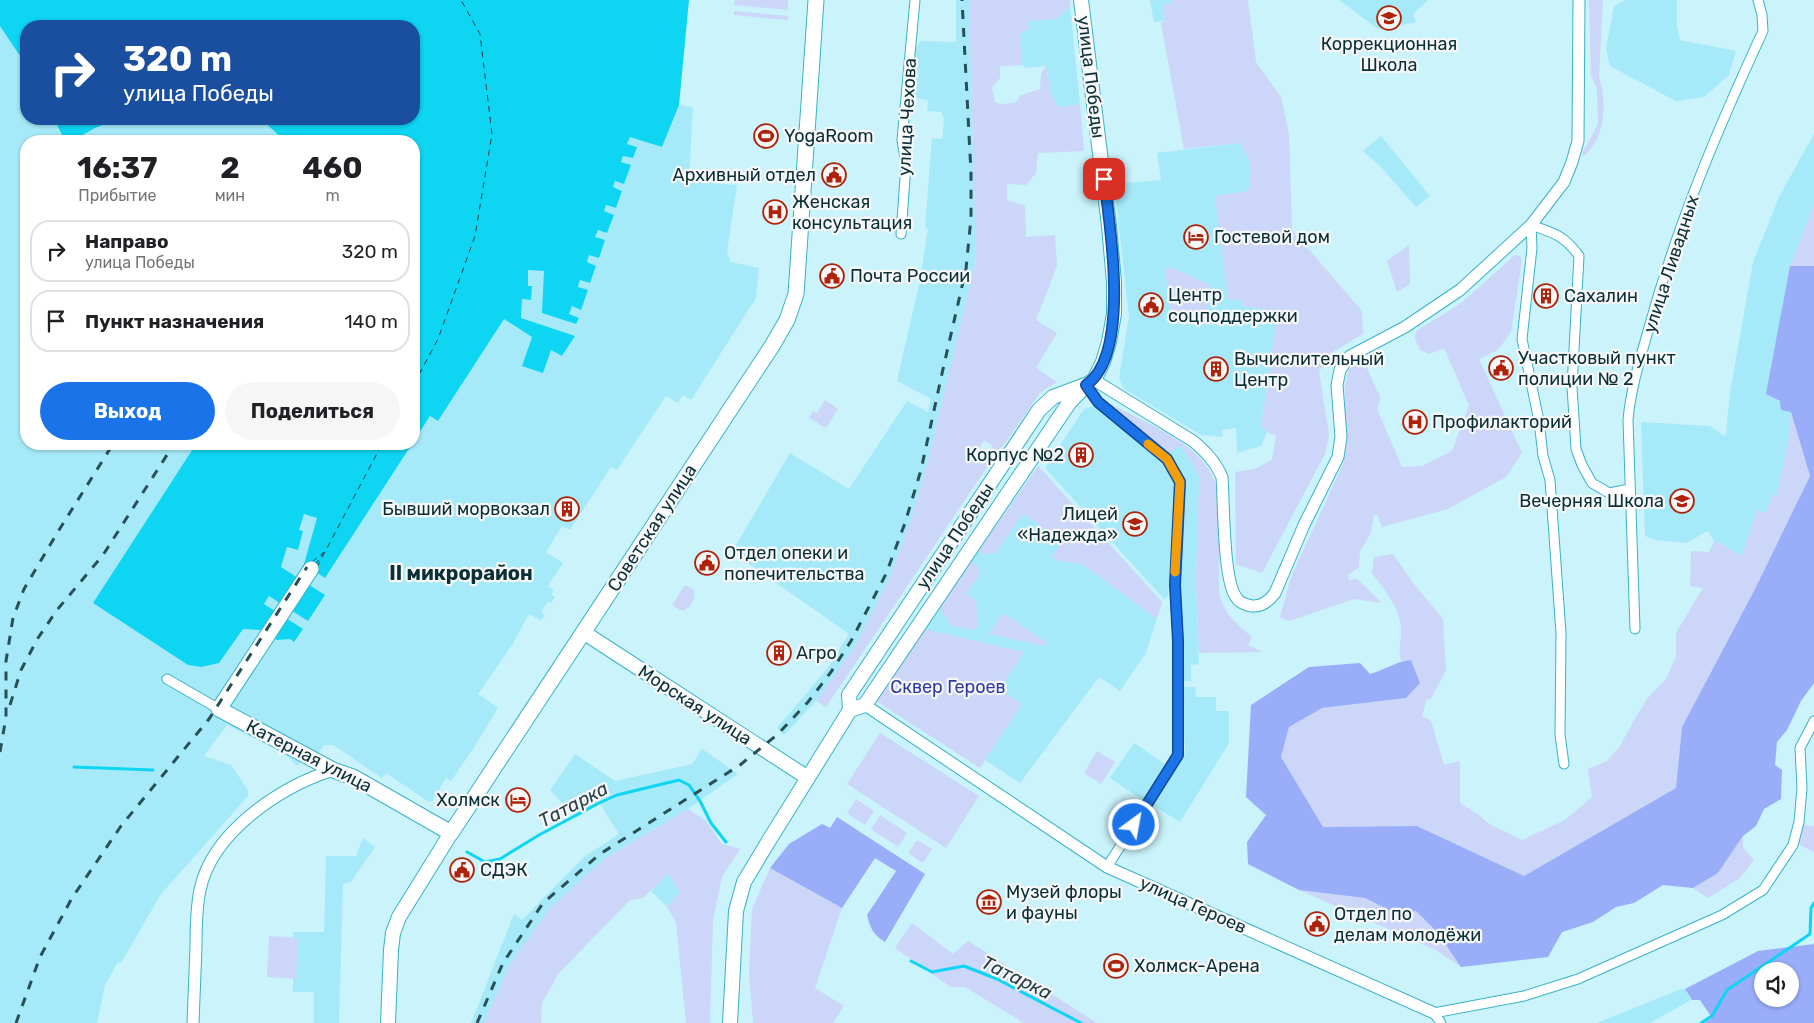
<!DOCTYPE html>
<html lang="ru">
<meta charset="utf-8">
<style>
:root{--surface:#fff;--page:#f6f6f6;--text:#202124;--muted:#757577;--line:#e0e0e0;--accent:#1a73e8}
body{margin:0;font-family:Rubik,sans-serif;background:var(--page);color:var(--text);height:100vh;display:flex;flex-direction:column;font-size:19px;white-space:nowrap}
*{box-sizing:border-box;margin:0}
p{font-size:16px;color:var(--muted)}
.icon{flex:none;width:28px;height:28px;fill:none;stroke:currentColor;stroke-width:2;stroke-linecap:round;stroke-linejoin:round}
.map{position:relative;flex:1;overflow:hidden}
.details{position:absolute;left:20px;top:135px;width:400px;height:315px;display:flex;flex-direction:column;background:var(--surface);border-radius:20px;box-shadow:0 1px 4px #0004}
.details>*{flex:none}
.hud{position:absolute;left:20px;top:20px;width:400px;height:105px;border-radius:20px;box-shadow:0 1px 4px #0004;background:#1a4fa0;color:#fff;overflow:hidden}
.controls{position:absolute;left:1754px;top:962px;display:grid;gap:10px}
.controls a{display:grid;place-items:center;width:45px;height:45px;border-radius:50%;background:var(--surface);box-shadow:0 1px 4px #0004;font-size:25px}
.pin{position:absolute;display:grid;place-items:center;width:42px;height:42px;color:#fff;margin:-21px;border-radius:10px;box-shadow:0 2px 8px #0006}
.me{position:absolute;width:55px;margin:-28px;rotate:32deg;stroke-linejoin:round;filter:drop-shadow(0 0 4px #0008)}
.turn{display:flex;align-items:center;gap:18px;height:105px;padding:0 20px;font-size:22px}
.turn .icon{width:65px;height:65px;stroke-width:2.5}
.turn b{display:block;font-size:35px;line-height:42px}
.eta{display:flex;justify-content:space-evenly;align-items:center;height:85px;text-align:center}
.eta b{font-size:30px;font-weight:700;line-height:35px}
.cta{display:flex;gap:10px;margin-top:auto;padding:10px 20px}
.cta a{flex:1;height:58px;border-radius:30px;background:var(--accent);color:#fff;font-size:20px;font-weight:700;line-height:58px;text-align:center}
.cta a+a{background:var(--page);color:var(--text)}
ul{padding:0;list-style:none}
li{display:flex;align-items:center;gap:15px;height:62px;margin:0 10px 8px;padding:0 10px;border:2px solid var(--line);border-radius:20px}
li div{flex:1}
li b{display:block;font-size:19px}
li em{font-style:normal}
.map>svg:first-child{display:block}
.built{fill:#a6eaf9}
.green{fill:#cbd6f9}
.forest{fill:#99adf9;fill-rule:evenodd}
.water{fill:#0dd5f2}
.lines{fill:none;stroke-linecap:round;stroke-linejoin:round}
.stream{stroke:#0dd5f2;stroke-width:3}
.ferry{stroke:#274147;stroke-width:1;stroke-dasharray:6 5;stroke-linecap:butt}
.minor-casing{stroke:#39b2c7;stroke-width:11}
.tertiary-casing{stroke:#39b2c7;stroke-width:13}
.secondary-casing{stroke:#39b2c7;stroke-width:16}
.primary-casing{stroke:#39b2c7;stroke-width:17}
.minor{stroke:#fff;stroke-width:9}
.tertiary{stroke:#fff;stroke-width:11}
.secondary{stroke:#fff;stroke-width:14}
.primary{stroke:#fff;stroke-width:15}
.rail{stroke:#295057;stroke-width:3;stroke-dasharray:9 9;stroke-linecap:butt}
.route-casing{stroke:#114b97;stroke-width:12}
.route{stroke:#1a73e8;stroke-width:9}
.slow{stroke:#f59e0b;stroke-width:9}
.labels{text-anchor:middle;stroke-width:4.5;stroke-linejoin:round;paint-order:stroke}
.poi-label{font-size:18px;fill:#0a3037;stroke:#f7f7f7;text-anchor:start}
.street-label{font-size:18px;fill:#0a3037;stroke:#f7f7f7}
.park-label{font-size:18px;fill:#2e39a3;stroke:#f7f7f7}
.water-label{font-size:19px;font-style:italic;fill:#274147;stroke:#f7f7f7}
.quarter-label{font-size:20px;font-weight:bold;fill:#0a3037;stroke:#f7f7f7}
</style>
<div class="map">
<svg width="1814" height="1023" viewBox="0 0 1814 1023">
<rect width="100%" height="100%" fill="#caf3fb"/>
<!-- built -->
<path class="built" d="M956,0h13l7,260 -51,213 -16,53 -20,53 -33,66 -40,56 -32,34 -7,-7 50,-59 22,-35 -117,-82 58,-99 59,36 58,-88 21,11 3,-13 -34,-18 23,-101 8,-52 -3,-1 7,-89 10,1 2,-20 -3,-7 -14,-1 1,-11 -19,-3 5,-48 7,-8 35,1z
M1150,0h21v3l-8,1 2,17 -11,1z
M1339,0h89l-15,14 3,8 -38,7z
M1625,0h52v26l3,14 56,11 -7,24 -25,22 -28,4 -66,-35 -4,-17 8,-43z
M1070,6l10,99 -22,2 -7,-13 -5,-28 -20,2 -4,-3 -2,-31 8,-5v-9l29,-1z
M0,26l26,39v54h28l11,22h-39v303h170l-103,159 95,62 13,2 18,-4 24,-34 19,1 15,10 13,-1 4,3 8,-13 -39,-25 6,-9h55l-43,-28 6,-20 11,3 5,-19 -4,-1 5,-16 13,3 8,61 87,-134h2v-3l16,-25 8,5 66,-103 28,19 -10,29 29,-16 12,6 11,-20 -53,-18 1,-19 9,1 -3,-14v-16l16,1 25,43 3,-8 9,3 -3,-22 3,-7 9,3 6,-17 -9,-4 2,-7 16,-14 -10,-4 3,-7 9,3 7,-18 -10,-4 2,-6 10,3 6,-17 -10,-4 3,-6 9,3 -3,-22 2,-7 10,3 3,-11 -9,-3 3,-8 32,11 17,-42 14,2 -4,74 48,4 -10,67 4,10 28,6 -3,30 -65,102 -8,-5 -5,8 -12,-7 -49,74 -6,-3 -41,63 -8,-4 -16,26 17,11 -15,23 6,4 -3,4 4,3 -4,6 -3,-1 -7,10 4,3 -4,6 -12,-7 -17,31 -34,49 20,14 -25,41 -22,32 -5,-3 -14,23 -3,1 -43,-29 -4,5 -49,-33h-9l-6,9 -8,-5 -7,12 -6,5 -14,-14 -56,-27 -23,31 27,9 17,25v6l-87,98 -40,69 -3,-1 -13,23 -8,38h-97z
M118,119h143l24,22h-213l23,-13z
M1814,134v72l-24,60 -23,128 13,7 11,11 -2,25 -12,59 -5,-1 -6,18 -9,-3 -15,46 -10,-4 -8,-7 -10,-4 -6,-10 -22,12 -30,-3 -11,-4 -4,-114 69,4 14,10 2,-2 4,-41 23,-131 26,-65z
M1381,136l49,60 -14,11 -36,-41 -17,-15z
M1240,143l9,14 2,18 -3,16 -33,5 28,104 -1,6 36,5 -17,115 6,6 -6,14 -24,7 -1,-25 -14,2 1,7 -22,-2 -78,-47 -4,-10 10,-62 -15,-132 47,-4 -4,-27z
M1094,406l71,58 11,21 -8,112 -4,2 -119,-131 39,-59z
M1181,445l18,31 -3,106 3,82 -8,1v16h-9l-2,-97 5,-101 -18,-29z
M1038,466l124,136 -16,51 -26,38 -21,-14 -79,106 -35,-23 36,-56 -21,-15 -76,-60z
M1182,687h13l1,10h20v14h13v32l-49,79 -26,-16 31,-53z
M1134,743l31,21 -21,37 -34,-23z
M702,749l36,25 -50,35 -84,50 -95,107 -25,57h-13l43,-109 8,6 62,-63 35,-23 -19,-30 -24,14 -26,-28 25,-36 40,27 77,-17z
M363,838l12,9 -24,35 -8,2 -4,139h-25v-31h-21v-60h31l2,-76h30z
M668,874l12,18 -13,15 -16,-16z
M1681,989h4l6,11 -41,23h-53z"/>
<!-- green -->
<path class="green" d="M735,0h53v10l-54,-5z
M969,0h101v6l-13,13 -29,2 1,8 -9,5 2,31 -22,1v12l-8,10 3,14 5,2 15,-1 6,-8 19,-6 1,-15 5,-8 5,28 7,13 22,-2 4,46 -46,2 -2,20 -10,12 -19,-1v16l18,6 1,31 29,-2 2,31 -21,54 21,13 -21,35 21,14 -17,11 -45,64 -6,-4 4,-7 -9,-6 -12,18 9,6 5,-6 5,3 -165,246 -10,-6 40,-56 33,-66 20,-53 16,-53 51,-213z
M1171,0h77l8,62 25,35 8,37 3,96 70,81 1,23 -34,20 -10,18 10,62 -3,18 -64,121 -26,-9 -1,-92 19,-3 18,-9 4,-24 -9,-4 -6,-5 17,-116 -36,-5v-6l-14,-1 -13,-103 33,-5c4,-22 5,-30 -9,-48l-55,6 -23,-126 4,-2 -2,-17 8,-1z
M1589,0h14l-4,76c8,25 7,62 -15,80l-2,-2 16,-30 -1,-35 -6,-12z
M734,11l54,5 -1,4 -53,-5z
M1814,206v60h-24l21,-54z
M1409,245l1,39 -13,8 -10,-31z
M1515,255l5,1 2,4 -11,72 -13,18 -19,9 43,94 -16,24 -58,32 -66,18 -5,-13 -3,1 -3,18 -11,18 -1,16 -11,8 1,5 8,-1 25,24 -28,-4 -65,22 -9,-4 11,-40 53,-115 1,-76 3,-15 11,-11 5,2 17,37 -4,10 25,58 20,-1 30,-15 17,-46 -25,-57 -15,6 -9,-4 -5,-11 1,-8 44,-27z
M1165,268h8l37,17 -3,33 -37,-4z
M825,400l13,9 -12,19 -17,-10 4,-7 4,2z
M1107,404h4c28,15 80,37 97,64 17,25 11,75 11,104 0,13 -1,26 6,37 6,11 17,19 27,28l-4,8 15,7 -64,1 -3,-71 3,-106 -18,-31 -14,9z
M1791,412l19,64 -55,113 -73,138 -6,61 -152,88 -107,-50 -94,1 -42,-70 8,-30 32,-19 85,-10 5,-38 -10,1c-3,-10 0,-18 0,-28 1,-24 -16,-42 -29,-60l2,-16 19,-3 21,30 29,35 3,52 -16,29 -3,-1 -5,17 9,5 13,44 16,-4v42l19,12 10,9 33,16 43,-20 27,-23 -4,-28 19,-8 13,-15 13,-24 14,-23 19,-20 10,-23v-23l27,-45 -13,-2 1,-35 18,1 5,-11c11,4 18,11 28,15l15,-46 9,3 6,-18h5l12,-58z
M1038,466l124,136 -5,17 -75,-55 -22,-3 -8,-4 11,-16 -40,-27 -27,39 -12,1 -5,-3z
M972,561c5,4 8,8 8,14l-14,19 10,6 2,25 -3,4 -4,1 -20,-4 -9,-14 -1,-6z
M685,585l9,5c1,11 -3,17 -12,21l-10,-6z
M1003,613l43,29 -2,4 -55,-12z
M924,629l100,23 -24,37 22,15 -42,64 -104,-67z
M880,733l99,63 -33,52 -99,-64z
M1097,751l18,11 -14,22 -17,-11z
M856,799l18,12 -9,14 -18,-12z
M688,809l18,12 16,23 18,5 -18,28 -9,42 -3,104h-24l-10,-101 -9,-15 13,-15 -12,-18 -25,24 -13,2 -72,74 -16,29 -1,20h-57l25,-57 40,-57 55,-50z
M880,815l27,18 -9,14 -27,-18z
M1803,825l11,1v26l-14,-7 -2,-3z
M1743,836v11l11,13 -14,18 -32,20 -15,-10 25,-15z
M917,840l15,9 -9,14 -15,-10z
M770,868l72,40 -27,80 29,18 -11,17h-80l-4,-49 3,-65z
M1299,890l66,8 30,15 21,-2 21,21 24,35 -25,-17z
M912,923l41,31 15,-13 129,82h-73l-59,-36h-14l-56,-39z
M269,936l29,2 -2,41 -29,-2z"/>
<!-- forest -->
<path class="forest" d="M1790,266h24v417l-13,18 -14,29 -10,12 -2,23 7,5 -1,29 -17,10 -8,17 -13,10 -25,37 -25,15 -30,-3 -29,18 -18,4 -23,15 -31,10 -14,25 -87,10 -24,-35 -21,-21 -21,2 -30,-15 -66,-8 -51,-26 -1,-22 19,-27 -20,-18 5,-92 58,-38 51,-4 10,11c15,-4 27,-13 41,-14l9,23 -14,15 -84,10 -33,19 -8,30 42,70 94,-1 107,50 152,-88 6,-61 73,-138 55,-113 -19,-64 -10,-2 -1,-9 -14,-7z
M837,817l88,57 -40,68c-12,-7 -15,-15 -18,-27l29,-44 -21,-13 -33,50 -72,-40 19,-24 33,-20 8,4z
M1814,944v79h-110l8,-5 -12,-18h-8l-7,-11 73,-38zM1790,971v28h-28v-28z"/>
<!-- water -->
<path class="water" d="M0,0h689l-10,105 -17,42 -32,-10 -3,7 10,3 -4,11 -10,-2 -2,6 10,3 -7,19 -9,-3 -2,6 9,4 -6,17 -10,-3 -2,6 10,4 -7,18 -9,-3 -3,7 10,3 -6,18 -10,-3 -2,7 9,4 -6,17 -10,-3 -2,7 10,3 -7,20 -9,-4 -3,8 10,4 -3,6 -34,-11 2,-42 -16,-1v16h4l-1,14 -9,-1 -1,19 54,18 -13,20 -11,-6 -8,23 -21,-7 10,-29 -28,-18 -66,102 -8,-5 -16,25v-300h-129l-24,-22h153v-93h-388v39l-26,-39z
M54,119h64l-23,9 -23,13h-7z
M196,444h216l-87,134 -21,-14 13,-46 -13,-4 -5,16 4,1 -5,19 -11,-3 -6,20 44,28 -17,26 -39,-25 -5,8 39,25 -9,13 -4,-3 -13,1 -16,-10 -18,-1 -24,34 -18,4 -13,-2 -95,-62z"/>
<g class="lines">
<!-- stream -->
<path class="stream" d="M74,767l79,3
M467,852l18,10 15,-3 39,-24 60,-32 18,-8 62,-15 10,5 11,16 11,22 15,19
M911,961l21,11 32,-6 33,13 84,44
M1701,1023l11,-7 15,-26 83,-56 1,-26 3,-5"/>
<!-- ferry -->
<path class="ferry" d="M414,384l24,-45 37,-103 17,-102 -12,-100 -19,-34
M312,562l12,-10
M315,565l8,-11
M317,567l65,-123"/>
<!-- minor casing -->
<g class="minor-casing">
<path id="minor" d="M901,234l5,-70 -4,-24 13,-140
M1086,385l12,17 69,57 13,23 -5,103 3,56v114l-71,112
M1635,629l-7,-209c3,-33 13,-64 22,-96 28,-101 69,-198 113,-293l-1,-16 -4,-15
M167,679l52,30
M1564,764l-4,-29 1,-102 -11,-153 -7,-24 -4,-35 -17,-82 10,-91 -1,-23c23,8 34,11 48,31l-7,131 4,62 6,16 10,18 17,10 21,-4
M1441,1023l-7,-10 90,-17 54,-17 144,-64 41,-25 30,-45 6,-23 3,-34 -2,-40 14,-27"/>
</g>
<!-- tertiary casing -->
<g class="tertiary-casing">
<path id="tertiary" d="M1094,380l99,61c13,11 22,20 29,36 2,27 1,102 14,120 3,6 10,8 16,9 10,1 17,-5 23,-13l29,-68 34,-68 3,-20 -4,-52 3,-15 10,-14 55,-29 55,-37 71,-65 33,-43 8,-20 6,-21 1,-141
M865,705l242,162 327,146
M193,1023c1,-25 2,-51 3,-76 0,-19 0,-38 4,-57 12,-58 80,-103 133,-120"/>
</g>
<!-- secondary casing -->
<g class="secondary-casing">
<path id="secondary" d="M583,632l225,146
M850,710l15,-5 204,-302 17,-18 8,-5 9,-18 6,-20 5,-28v-32l-5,-56 -28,-226
M388,1023l3,-73 2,-17 6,-16 52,-84
M730,1023l6,-112 8,-29 21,-35 85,-137 -1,-15 190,-285 14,-13 32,-12"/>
</g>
<!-- primary casing -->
<g class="primary-casing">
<path id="primary" d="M311,569l-92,140 114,61 20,7 98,56 321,-487 15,-26 9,-26 20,-294"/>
</g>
<!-- minor -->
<use href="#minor" class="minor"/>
<!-- tertiary -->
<use href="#tertiary" class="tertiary"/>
<!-- secondary -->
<use href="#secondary" class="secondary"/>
<!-- primary -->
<use href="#primary" class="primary"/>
<!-- rail -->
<path class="rail" d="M10,705l11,-35 17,-32 19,-28 46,-55 71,-111
M0,752l6,-35v-56l7,-43 11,-29 35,-59 54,-86
M16,1023l24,-66 32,-59 49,-72 88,-107 98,-152
M477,1023l26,-60 40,-60 57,-49 140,-89 38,-31 30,-32 23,-30 20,-31 35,-67 19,-51 16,-53 22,-101 23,-100 5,-51v-45l-9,-173"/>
</g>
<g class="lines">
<!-- route casing -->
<g class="route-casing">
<path id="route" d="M1104,179c6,47 27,176 -18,206l12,17 69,57 13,23 -5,103 3,56v114l-44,70"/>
</g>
<!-- route -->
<use href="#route" class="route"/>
<!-- slow -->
<path class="slow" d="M1148,444l19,15 13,23 -5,90"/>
</g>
<!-- icons -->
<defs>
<g id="school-ring" transform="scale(1.25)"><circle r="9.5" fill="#f7f7f7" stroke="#af2108" stroke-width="1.5"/><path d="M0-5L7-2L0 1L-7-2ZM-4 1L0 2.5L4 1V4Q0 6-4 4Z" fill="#af2108"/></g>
<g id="stadium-ring" transform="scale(1.25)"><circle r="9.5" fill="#f7f7f7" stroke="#af2108" stroke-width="1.5"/><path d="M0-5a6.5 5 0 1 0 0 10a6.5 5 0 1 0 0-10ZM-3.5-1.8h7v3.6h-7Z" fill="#af2108"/></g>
<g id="civic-ring" transform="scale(1.25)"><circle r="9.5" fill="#f7f7f7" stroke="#af2108" stroke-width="1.5"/><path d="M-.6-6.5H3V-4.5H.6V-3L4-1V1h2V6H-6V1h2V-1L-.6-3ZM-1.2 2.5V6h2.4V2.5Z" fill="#af2108"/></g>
<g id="hospital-ring" transform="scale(1.25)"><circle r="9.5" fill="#f7f7f7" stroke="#af2108" stroke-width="1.5"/><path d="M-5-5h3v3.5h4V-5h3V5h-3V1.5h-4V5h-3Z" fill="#af2108"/></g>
<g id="hotel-ring" transform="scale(1.25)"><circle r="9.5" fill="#f7f7f7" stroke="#af2108" stroke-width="1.5"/><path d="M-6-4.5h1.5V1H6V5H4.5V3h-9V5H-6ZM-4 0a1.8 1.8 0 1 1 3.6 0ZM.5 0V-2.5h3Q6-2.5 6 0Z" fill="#af2108"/></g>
<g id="building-ring" transform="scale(1.25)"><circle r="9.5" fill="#f7f7f7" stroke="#af2108" stroke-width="1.5"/><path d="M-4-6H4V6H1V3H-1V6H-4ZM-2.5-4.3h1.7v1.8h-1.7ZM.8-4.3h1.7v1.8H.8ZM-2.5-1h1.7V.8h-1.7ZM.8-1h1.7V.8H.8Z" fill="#af2108"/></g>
<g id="museum-ring" transform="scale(1.25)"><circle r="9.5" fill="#f7f7f7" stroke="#af2108" stroke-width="1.5"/><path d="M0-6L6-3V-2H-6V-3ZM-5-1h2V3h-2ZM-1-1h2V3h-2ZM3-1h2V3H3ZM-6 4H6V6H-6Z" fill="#af2108"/></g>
</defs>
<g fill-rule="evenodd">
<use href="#school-ring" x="1389" y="18"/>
<use href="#stadium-ring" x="766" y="136"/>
<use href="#civic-ring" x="834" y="175"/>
<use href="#hospital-ring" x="775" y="212"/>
<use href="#hotel-ring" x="1196" y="237"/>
<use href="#civic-ring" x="832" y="276"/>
<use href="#building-ring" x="1546" y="296"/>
<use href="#civic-ring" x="1151" y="305"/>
<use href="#civic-ring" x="1501" y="368"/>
<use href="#building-ring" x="1216" y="369"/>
<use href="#hospital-ring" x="1415" y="422"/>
<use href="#building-ring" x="1081" y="455"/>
<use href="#school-ring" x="1682" y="501"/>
<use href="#building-ring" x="567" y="509"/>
<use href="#school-ring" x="1135" y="524"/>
<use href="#civic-ring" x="707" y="563"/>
<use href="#building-ring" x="779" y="653"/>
<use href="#hotel-ring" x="518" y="800"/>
<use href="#civic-ring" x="462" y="870"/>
<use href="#museum-ring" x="989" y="902"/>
<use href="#civic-ring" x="1317" y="924"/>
<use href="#stadium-ring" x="1116" y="966"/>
</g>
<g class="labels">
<!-- poi labels -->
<g class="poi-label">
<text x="1389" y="50" text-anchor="middle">Коррекционная<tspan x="1389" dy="21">Школа</tspan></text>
<text x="784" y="142">YogaRoom</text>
<text x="816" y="181" text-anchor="end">Архивный отдел</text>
<text x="792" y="208">Женская<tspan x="792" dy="21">консультация</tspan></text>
<text x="1214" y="243">Гостевой дом</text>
<text x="850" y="282">Почта России</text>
<text x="1168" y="301">Центр<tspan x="1168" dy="21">соцподдержки</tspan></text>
<text x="1564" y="302">Сахалин</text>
<text x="1518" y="364">Участковый пункт<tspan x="1518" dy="21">полиции № 2</tspan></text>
<text x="1234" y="365">Вычислительный<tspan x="1234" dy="21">Центр</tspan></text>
<text x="1432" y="428">Профилакторий</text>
<text x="1064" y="461" text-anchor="end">Корпус №2</text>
<text x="1664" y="507" text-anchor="end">Вечерняя Школа</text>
<text x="550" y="515" text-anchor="end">Бывший морвокзал</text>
<text x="1118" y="520" text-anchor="end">Лицей<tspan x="1118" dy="21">«Надежда»</tspan></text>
<text x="724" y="559">Отдел опеки и<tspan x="724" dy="21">попечительства</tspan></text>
<text x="796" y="659">Агро</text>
<text x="500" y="806" text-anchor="end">Холмск</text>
<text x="480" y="876">СДЭК</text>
<text x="1006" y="898">Музей флоры<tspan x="1006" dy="21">и фауны</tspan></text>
<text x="1334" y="920">Отдел по<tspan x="1334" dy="21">делам молодёжи</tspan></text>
<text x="1134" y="972">Холмск-Арена</text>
</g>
<!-- street labels -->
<g class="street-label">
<text transform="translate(1091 77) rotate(83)" y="6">улица Победы</text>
<text transform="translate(907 117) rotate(-87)" y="6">улица Чехова</text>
<text transform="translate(1671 264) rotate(-72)" y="6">улица Ливадных</text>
<text transform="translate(652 528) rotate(-57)" y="6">Советская улица</text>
<text transform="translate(955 536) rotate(-56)" y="6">улица Победы</text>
<text transform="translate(695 705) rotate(33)" y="6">Морская улица</text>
<text transform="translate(309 756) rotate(27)" y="6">Катерная улица</text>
<text transform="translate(1193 905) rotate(24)" y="6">улица Героев</text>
</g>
<!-- park labels -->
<g class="park-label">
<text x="948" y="693">Сквер Героев</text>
</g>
<!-- water labels -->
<g class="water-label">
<text transform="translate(573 804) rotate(-28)" y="7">Татарка</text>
<text transform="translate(1017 977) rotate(26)" y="7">Татарка</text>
</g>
<!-- quarter labels -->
<g class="quarter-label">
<text x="461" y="580">II микрорайон</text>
</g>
</g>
</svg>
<div class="controls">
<a><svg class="icon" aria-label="sound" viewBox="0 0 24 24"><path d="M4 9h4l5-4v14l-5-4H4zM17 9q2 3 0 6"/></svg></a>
</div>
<div class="pin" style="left:1104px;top:179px;background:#d93025"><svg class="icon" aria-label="arrive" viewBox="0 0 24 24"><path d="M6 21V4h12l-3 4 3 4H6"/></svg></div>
<svg class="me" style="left:1134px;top:825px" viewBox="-20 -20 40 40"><circle r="17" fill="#1a73e8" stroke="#fff" stroke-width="3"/><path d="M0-11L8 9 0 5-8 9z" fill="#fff"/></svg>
<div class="hud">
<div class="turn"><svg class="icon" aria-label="right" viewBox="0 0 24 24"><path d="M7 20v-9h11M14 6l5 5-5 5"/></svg><div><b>320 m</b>улица Победы</div></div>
</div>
<section class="details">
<div class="eta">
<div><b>16:37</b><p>Прибытие</p></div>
<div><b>2</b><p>мин</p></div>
<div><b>460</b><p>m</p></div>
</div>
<ul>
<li><svg class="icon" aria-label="right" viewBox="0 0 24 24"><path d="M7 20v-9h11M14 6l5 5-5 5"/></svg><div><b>Направо</b><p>улица Победы</p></div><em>320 m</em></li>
<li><svg class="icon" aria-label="arrive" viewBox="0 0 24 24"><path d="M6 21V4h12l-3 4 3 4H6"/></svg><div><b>Пункт назначения</b></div><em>140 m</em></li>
</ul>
<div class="cta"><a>Выход</a><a>Поделиться</a></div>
</section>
</div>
